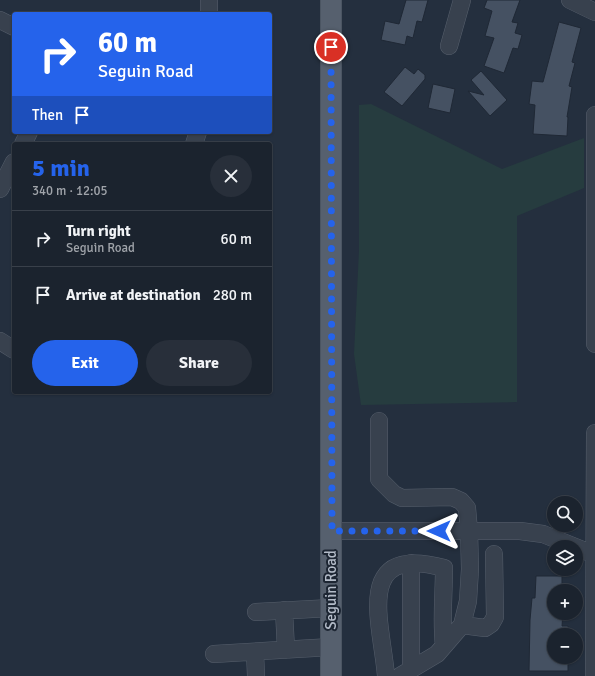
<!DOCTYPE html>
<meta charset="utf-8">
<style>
:root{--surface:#1b232e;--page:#282f3a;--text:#f1f3f6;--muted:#a0a4aa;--line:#39404a;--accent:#2563eb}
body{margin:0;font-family:Signika,sans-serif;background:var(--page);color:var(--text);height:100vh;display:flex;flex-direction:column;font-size:15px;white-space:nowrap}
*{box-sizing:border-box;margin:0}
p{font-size:13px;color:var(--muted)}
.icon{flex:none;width:22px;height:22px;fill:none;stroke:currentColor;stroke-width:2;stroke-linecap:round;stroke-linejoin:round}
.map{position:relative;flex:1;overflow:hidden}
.panel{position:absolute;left:12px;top:142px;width:260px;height:252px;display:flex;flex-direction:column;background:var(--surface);border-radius:4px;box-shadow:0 1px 3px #0004,0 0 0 1px var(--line)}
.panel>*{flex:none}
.top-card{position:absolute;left:12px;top:12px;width:260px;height:122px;border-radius:4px;box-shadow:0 1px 3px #0004,0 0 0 1px var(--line);background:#2563eb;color:#fff;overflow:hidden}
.tools{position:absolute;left:547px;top:496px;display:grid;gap:8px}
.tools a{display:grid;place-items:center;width:36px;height:36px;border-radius:50%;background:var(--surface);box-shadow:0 1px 3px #0004,0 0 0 1px var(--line);font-size:20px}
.pin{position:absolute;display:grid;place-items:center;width:34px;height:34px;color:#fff;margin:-17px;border:2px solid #fff;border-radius:50%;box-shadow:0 1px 4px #0007}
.me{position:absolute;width:44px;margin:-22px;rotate:270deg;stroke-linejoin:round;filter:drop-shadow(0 0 3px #0008)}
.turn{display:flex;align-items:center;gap:14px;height:84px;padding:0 20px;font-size:18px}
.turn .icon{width:52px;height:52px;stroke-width:2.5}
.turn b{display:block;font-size:28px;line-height:34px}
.then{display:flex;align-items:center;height:38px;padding:0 20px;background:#0003;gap:8px;font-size:15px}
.round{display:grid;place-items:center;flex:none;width:42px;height:42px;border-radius:21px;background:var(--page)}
.headline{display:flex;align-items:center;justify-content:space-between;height:68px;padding:0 20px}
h1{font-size:24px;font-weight:700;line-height:30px;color:var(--accent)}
.primary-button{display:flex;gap:8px;margin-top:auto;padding:8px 20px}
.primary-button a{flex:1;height:46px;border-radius:24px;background:var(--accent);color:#fff;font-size:16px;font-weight:700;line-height:46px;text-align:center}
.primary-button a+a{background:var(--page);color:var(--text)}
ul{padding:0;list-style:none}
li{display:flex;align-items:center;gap:12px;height:56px;padding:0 20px;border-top:1px solid var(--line)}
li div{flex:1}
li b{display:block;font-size:15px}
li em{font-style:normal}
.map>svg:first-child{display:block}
.green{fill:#263c3f}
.building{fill:#455162;stroke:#1f2835}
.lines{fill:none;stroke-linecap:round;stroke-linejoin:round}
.minor-casing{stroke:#565f6c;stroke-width:18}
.major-casing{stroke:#414a57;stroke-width:22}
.minor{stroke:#38414e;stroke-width:17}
.major{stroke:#56606e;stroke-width:21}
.route{stroke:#2563eb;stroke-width:7;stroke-dasharray:0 12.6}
.labels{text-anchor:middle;stroke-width:4;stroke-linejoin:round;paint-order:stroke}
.street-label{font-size:15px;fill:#b4bcc9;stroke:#1d2633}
</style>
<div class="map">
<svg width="595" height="676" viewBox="0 0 595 676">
<rect width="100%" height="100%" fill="#242f3e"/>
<!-- green -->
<path class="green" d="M371,104l131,65 82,-31v50l-67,28v186l-156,3 -7,-51 5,-104v-145z"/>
<!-- building -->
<path class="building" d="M406,0h22l-6,22 -5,-1 -4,17 -6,-2 -2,9 -24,-5 4,-19 14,3z
M487,0h33l-8,22 6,1 -3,10 7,2 -4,14 -5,-1 -9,25 -20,-7 10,-28 -9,-2 7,-25 -8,-3z
M559,22l22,6 -9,34 3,1 -6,23 3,1 -5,30h1l-1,19 -34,-2 2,-29 -6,-1 3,-23 11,1z
M405,67l9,7 4,-5 7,6v4l-23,27 -18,-14z
M481,71l26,29 -17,16 -22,-25 16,4 -13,-15z
M433,84l22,5 -5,24 -22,-5z
M536,576h26v15h-8v22h9l-1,13h6l1,9h-15v22h14v14h-39l1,-51 2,-22h3z"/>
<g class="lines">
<!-- minor casing -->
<g class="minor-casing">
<path id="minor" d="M570,0l25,12
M209,14v-14
M0,20l14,7
M449,46l13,-46
M595,115v229
M23,144l6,-12
M194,144l4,-12
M0,189l14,-27
M0,341l14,9
M379,421v58l15,15 8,4 50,-1 9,4 6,7 2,23 1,38 -2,32 -6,24 -25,29 -37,22
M332,531h188l23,3 52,21
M411,563v107
M284,610l2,40
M256,612l75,-4
M462,625l23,3 6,-4 4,-7 -1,-63
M255,652l1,24
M214,654l117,-7
M386,676c-4,-52 -34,-133 58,-108 0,26 -3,52 0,78
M594,676l1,-243"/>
</g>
<!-- major casing -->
<g class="major-casing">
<path id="major" d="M331,0v676"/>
</g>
<!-- minor -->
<use href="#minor" class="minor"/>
<!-- major -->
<use href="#major" class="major"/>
</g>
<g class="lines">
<!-- route -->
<path class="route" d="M331,47l1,484h107"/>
</g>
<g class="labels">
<!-- street labels -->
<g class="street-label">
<text transform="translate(331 590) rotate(-90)" y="5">Seguin Road</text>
</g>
</g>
</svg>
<div class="tools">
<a><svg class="icon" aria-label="search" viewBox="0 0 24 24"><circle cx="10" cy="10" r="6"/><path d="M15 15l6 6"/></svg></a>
<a><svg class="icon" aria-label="layers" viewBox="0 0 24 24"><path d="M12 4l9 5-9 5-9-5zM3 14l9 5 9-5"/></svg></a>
<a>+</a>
<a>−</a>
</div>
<div class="pin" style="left:331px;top:47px;background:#d93025"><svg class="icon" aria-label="arrive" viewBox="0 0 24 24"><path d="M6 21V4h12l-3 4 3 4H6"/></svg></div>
<svg class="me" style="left:439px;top:531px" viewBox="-20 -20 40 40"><path d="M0-17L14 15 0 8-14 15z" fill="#2563eb" stroke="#fff" stroke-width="4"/></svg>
<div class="top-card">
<div class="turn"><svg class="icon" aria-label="right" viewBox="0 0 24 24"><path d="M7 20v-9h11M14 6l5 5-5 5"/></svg><div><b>60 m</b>Seguin Road</div></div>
<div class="then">Then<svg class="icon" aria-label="arrive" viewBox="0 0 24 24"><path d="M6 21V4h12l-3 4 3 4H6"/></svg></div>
</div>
<section class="panel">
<div class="headline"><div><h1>5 min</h1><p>340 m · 12:05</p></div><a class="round"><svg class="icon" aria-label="close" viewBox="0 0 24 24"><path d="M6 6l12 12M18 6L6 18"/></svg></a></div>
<ul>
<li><svg class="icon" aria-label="right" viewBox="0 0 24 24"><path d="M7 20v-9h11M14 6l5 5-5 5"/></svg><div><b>Turn right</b><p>Seguin Road</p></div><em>60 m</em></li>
<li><svg class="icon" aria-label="arrive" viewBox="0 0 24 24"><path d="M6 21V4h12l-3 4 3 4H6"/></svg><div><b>Arrive at destination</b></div><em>280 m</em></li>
</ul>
<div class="primary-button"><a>Exit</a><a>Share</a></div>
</section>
</div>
